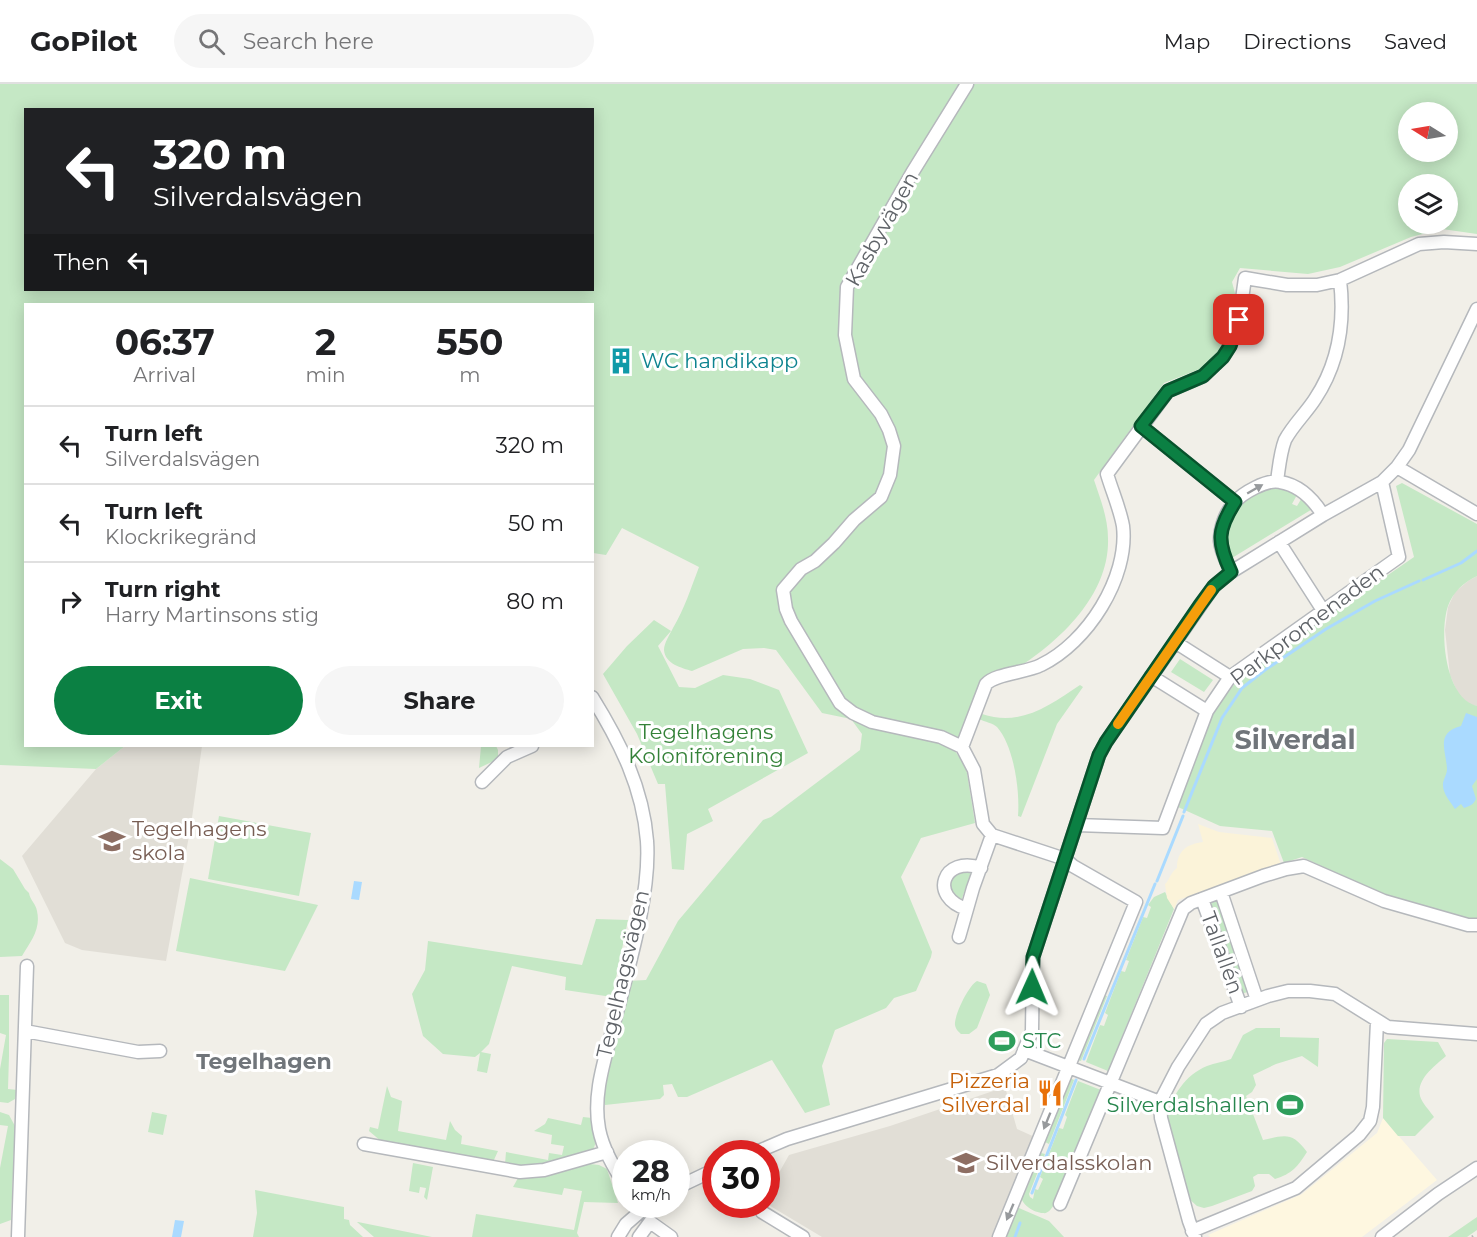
<!DOCTYPE html>
<meta charset="utf-8">
<style>
:root{--surface:#fff;--page:#f6f6f6;--text:#202124;--muted:#757577;--line:#e0e0e0;--accent:#0b8043}
body{margin:0;font-family:Montserrat,sans-serif;background:var(--page);color:var(--text);height:100vh;display:flex;flex-direction:column;font-size:22px;white-space:nowrap}
*{box-sizing:border-box;margin:0}
p{font-size:20px;color:var(--muted)}
.icon{flex:none;width:33px;height:33px;fill:none;stroke:currentColor;stroke-width:2;stroke-linecap:round;stroke-linejoin:round}
.map{position:relative;flex:1;overflow:hidden}
.panel{position:absolute;left:24px;top:219px;width:570px;height:444px;display:flex;flex-direction:column;background:var(--surface);border-radius:0px;box-shadow:0 3px 15px #0003}
.panel>*{flex:none}
.top-card{position:absolute;left:24px;top:24px;width:570px;height:183px;border-radius:0px;box-shadow:0 3px 15px #0003;background:#202124;color:#fff;overflow:hidden}
.needle{width:39px;rotate:281deg}
.fabs{position:absolute;left:1398px;top:18px;display:grid;gap:12px}
.fabs a{display:grid;place-items:center;width:60px;height:60px;border-radius:50%;background:var(--surface);box-shadow:0 3px 15px #0003;font-size:30px}
.speed{position:absolute;left:612px;top:1056px;display:flex;gap:12px;font-size:30px;font-weight:700;text-align:center}
.speed>*{display:grid;place-content:center;width:78px;height:78px;border-radius:50%;background:var(--surface);box-shadow:0 3px 15px #0003;line-height:1}
.speed small{font-size:15px;font-weight:400}
.speed .limit{border:9px solid #d22;background:#fff;color:#111}
.pin{position:absolute;display:grid;place-items:center;width:51px;height:51px;color:#fff;margin:-26px;border-radius:12px;box-shadow:0 3px 9px #0006}
.me{position:absolute;width:66px;margin:-33px;rotate:1deg;stroke-linejoin:round;filter:drop-shadow(0 0 4px #0008)}
.turn{display:flex;align-items:center;gap:21px;height:126px;padding:0 30px;font-size:27px}
.turn .icon{width:78px;height:78px;stroke-width:2.5}
.turn b{display:block;font-size:42px;line-height:51px}
.then{display:flex;align-items:center;height:57px;padding:0 30px;background:#0003;gap:12px;font-size:22px}
.eta{display:flex;justify-content:space-evenly;align-items:center;height:102px;text-align:center}
.eta b{font-size:36px;font-weight:700;line-height:42px}
.action{display:flex;gap:12px;margin-top:auto;padding:12px 30px}
.action a{flex:1;height:69px;border-radius:36px;background:var(--accent);color:#fff;font-size:24px;font-weight:700;line-height:69px;text-align:center}
.action a+a{background:var(--page);color:var(--text)}
ul{padding:0;list-style:none}
li{display:flex;align-items:center;gap:18px;height:78px;padding:0 30px;border-top:2px solid var(--line)}
li div{flex:1}
li b{display:block;font-size:22px}
li em{font-style:normal}
header{display:flex;align-items:center;gap:36px;box-sizing:border-box;height:84px;padding:0 30px;background:var(--surface);border-bottom:2px solid var(--line)}
header strong{font-size:28px}
nav{display:flex;gap:33px;margin-inline-start:auto;font-size:21px}
.search{width:420px;height:54px;background:var(--page);display:flex;align-items:center;gap:15px;box-sizing:border-box;padding:0 21px;border-radius:33px;color:var(--muted);font-size:22px}
.map>svg:first-child{display:block}
.commercial{fill:#fef7e0}
.education{fill:#e1ded6}
.green{fill:#c5e8c5;fill-rule:evenodd}
.sand{fill:#fbf3d9}
.water{fill:#aadaff}
.lines{fill:none;stroke-linecap:round;stroke-linejoin:round}
.stream{stroke:#aadaff;stroke-width:3}
.minor-casing{stroke:#b5b8bc;stroke-width:15}
.minor{stroke:#fff;stroke-width:12}
.rail{stroke:#b6b7b8;stroke-width:3;stroke-dasharray:1.5 8;stroke-linecap:butt}
.oneway{fill:#979a9d}
.route-casing{stroke:#07532c;stroke-width:15}
.route{stroke:#0b8043;stroke-width:10}
.slow{stroke:#f59e0b;stroke-width:10}
.labels{text-anchor:middle;stroke-width:6;stroke-linejoin:round;paint-order:stroke}
.street-label{font-size:21px;fill:#5f6368;stroke:#fff}
.culture-label{font-size:21px;fill:#0d838f;stroke:#fff;text-anchor:start}
.park-label{font-size:21px;fill:#348238;stroke:#fff}
.education-label{font-size:21px;fill:#785e54;stroke:#fff;text-anchor:start}
.leisure-label{font-size:21px;fill:#27864d;stroke:#fff;text-anchor:start}
.food-label{font-size:21px;fill:#c56008;stroke:#fff;text-anchor:end}
.neighbourhood-label{font-size:22px;font-weight:bold;fill:#70757a;stroke:#fff}
.district-label{font-size:27px;font-weight:bold;fill:#70757a;stroke:#fff}
</style>
<header>
<strong>GoPilot</strong>
<div class="search"><svg class="icon" aria-label="search" viewBox="0 0 24 24"><circle cx="10" cy="10" r="6"/><path d="M15 15l6 6"/></svg>Search here</div>
<nav><a>Map</a><a>Directions</a><a>Saved</a></nav>
</header>
<div class="map">
<svg width="1477" height="1153" viewBox="0 0 1477 1153">
<rect width="100%" height="100%" fill="#f1efe8"/>
<!-- commercial -->
<path class="commercial" d="M1383,1034l54,62 -75,57h-152l-2,-2 94,-41 75,-61z"/>
<!-- education -->
<path class="education" d="M1477,492v130l-6,-1 -12,-9 -9,-21 -5,-45 3,-23 7,-15 13,-11z
M125,662h77l-11,79 -25,136 -84,-11 -17,-7 -43,-87 74,-87z
M1005,1003l12,42 20,9 -40,93 -5,6h-170l-55,-33v-10l22,-39 101,-29z"/>
<!-- green -->
<path class="green" d="M0,0h1477v150l-35,-5 -31,8 -71,30 -32,7 -68,-6 -8,14 4,15 -2,18 -6,21 -9,18 -14,13 -41,16 -70,97c6,18 14,38 14,58 2,56 -47,102 -90,130 -10,6 -24,8 -35,12l-28,71 11,16 9,56 -54,15 -20,39 31,75 -1,5 -15,34 -22,7 -8,10 -51,22 -13,36 8,39 -25,8 -33,-53 -85,37h-9l-6,-13 -9,1 1,10 -4,4 -55,6c-9,-19 17,-100 23,-124l18,-1 32,-59 85,-101 8,-3 89,-67 2,-16 -11,-15 -29,-6 -46,-63 -12,-2 -21,1 -51,22c-10,-3 -27,-7 -28,-21 0,-7 6,-16 9,-22 11,-18 18,-40 26,-61l-77,-39 -16,27 -13,-2 -1,-249h-566v442h99l-29,23 -96,-4zM26,26h566v180h-566zM1408,28h40v40h-40zM1408,100h40v40h-40z
M1402,399l75,41v52c-13,6 -24,16 -29,30 -9,26 -3,93 29,100v213l-4,2 -85,-24 -86,-40 -18,6 -12,-32 -52,-5 -42,-19 34,-93 27,-36 175,-121 -18,-71z
M1266,403h14l18,6 -6,11 5,2 6,-10 11,12 -82,50c-8,-18 -6,-41 8,-56 6,-6 18,-11 26,-15z
M654,536l17,11 -13,15 21,41 16,1 28,-13 27,4 29,11 29,63 -100,56 5,12 -26,13 -3,36 -12,-1 -7,-85h-7l-21,-50 -34,-60 24,-28z
M1180,575l33,21 -9,12 -33,-20z
M1080,601l3,2 -26,37 -36,93 -3,-1c2,-25 -4,-70 -21,-89 -4,-4 -12,-5 -18,-8l3,-5c38,13 67,-8 98,-29z
M481,662h15l2,4v9l-19,9z
M219,732l92,17 -12,63 -91,-17z
M0,775l13,10 12,20 4,4c1,7 7,11 8,18 4,18 -6,30 -15,45l-22,1z
M972,786l-12,34 -12,-13 4,-17z
M190,794l128,27 -33,66 -109,-20z
M1165,808l9,17 -66,162 -22,-9 14,-37 4,1 4,-11 -3,-2 16,-42 4,1 4,-11 -3,-1 17,-43 4,1 4,-11 -3,-2 6,-8z
M1213,818h5l32,89 -11,4 -29,-90z
M596,835l32,1 -16,77 -47,-7 1,-13 -54,-11 -23,78 -8,8 10,2 -4,19 -10,-2 3,-18 -5,4 -32,-3 -20,-18 -11,-42 13,-24 3,-29 154,24z
M977,897l9,3 4,11 -13,33 -8,6h-8c-3,-3 -5,-4 -6,-9 -1,-9 13,-39 22,-44z
M0,911h9v61l-1,33 10,1 -3,9 -7,4 -8,-1v-33l6,-34 -6,-2z
M1104,911l3,1 -26,65 -3,-1z
M1256,944h24v9l39,1 -1,29 -16,-11 -26,8 -23,11 3,10 -4,7 -6,4 17,44c23,-5 29,-8 44,12 -9,14 -15,22 -32,27l-6,-5h-11l-5,3 2,9 -3,5 -40,15 -8,2 -7,-2 -10,-9 -21,-79c6,-22 19,-43 41,-52 8,-3 16,-4 24,-7l12,-24z
M1387,955l51,3 8,14c-11,10 -30,23 -26,40 2,7 10,15 14,21l-19,19h-17l-15,-18 1,-75z
M1070,994l4,2 -25,64 -4,-2z
M1078,997l23,9 -47,115c-3,4 -6,9 -11,8 -9,0 -22,-9 -22,-17l4,-4 16,-39 4,1 -16,40 1,3 3,2 2,-10 3,1 5,-11 -3,-2 19,-49 4,1 4,-12 -2,-2z
M387,1002l4,11 11,4 -4,30 48,9 4,-19 5,9 7,6 -1,8 37,7 -5,11 -111,-20 -13,-11 1,-4 8,2z
M0,1028l9,3 6,11 -4,94 -11,4v-56l8,-42 -8,-1z
M152,1028l15,3 -4,20 -15,-3z
M583,1033l9,1 4,24 -3,8c-22,7 -66,24 -88,14l1,-12 42,8 1,-7 13,2 2,-9 -13,-2 1,-9 -18,-4 11,-7 3,-6 33,7z
M413,1079l20,4 -6,33 -3,-3 2,-9 -6,-1 -1,6 -10,-2z
M590,1080l9,1 8,4 11,34 -34,-1 -7,31 2,4h-107l4,-23 98,16 8,-39 -18,-3 -2,7 -49,-8 5,-9 42,-6z
M255,1106l89,17v12l5,1 1,5 13,12h-110l4,-24z
M1014,1122l35,15 15,16h-62z
M1477,1133v13l-10,7h-19z
M357,1138h1l74,15h-58z"/>
<!-- sand -->
<path class="sand" d="M1198,740l21,8 53,6 9,27 -103,35 -4,9 -7,-11 -2,-14c4,-3 5,-11 12,-16 0,-18 11,-24 26,-26z"/>
<!-- water -->
<path class="water" d="M1466,629l11,4v62l-5,7 4,13c-3,6 -6,7 -12,9l-3,-4 -6,5c-5,-8 -13,-16 -12,-26 1,-5 4,-9 4,-14 -1,-19 -12,-36 14,-43z
M354,797l8,1 -3,18 -8,-1z
M175,1136l9,1 -3,16h-9z"/>
<g class="lines">
<!-- stream -->
<path class="stream" d="M1423,496l38,-17 16,-12
M1184,728l38,-94 20,-30 23,-18 61,-41 49,-28 44,-20
M1157,797l26,-65
M1084,975l71,-175
M1032,1109l44,-113
M1015,1153l5,-14"/>
<!-- minor casing -->
<g class="minor-casing">
<path id="minor" d="M967,0l-55,89 -65,114 -2,48 9,44 27,35 8,16 5,16 -4,29 -9,22 -27,23 -20,23 -19,18 -14,8 -18,21 3,19 5,12 49,82 13,10 19,9 69,15 21,10 12,23 9,54 9,11 73,24 8,7 63,36 -137,335
M1141,342l94,76
M1397,383l80,47
M1277,397c2,-13 3,-28 8,-41 8,-15 21,-27 30,-41 24,-36 30,-77 25,-119
M1279,458l45,70
M1231,488c-4,-10 -10,-19 -11,-31 0,-13 5,-28 14,-38 8,-10 33,-24 46,-21 19,3 33,17 43,33
M1175,558l55,35
M1151,592l56,35
M592,613c28,45 51,91 55,144 4,57 -22,138 -36,194 -8,30 -18,62 -12,94 4,21 16,40 27,58
M962,663l24,-63c10,-11 40,-11 55,-19 46,-22 88,-87 82,-139 -3,-17 -11,-35 -16,-52l61,-83 35,-15 20,-19 7,-11 9,-26 6,-42 42,7h30l23,-5 79,-36 25,-2 33,2
M482,698l25,-25 25,-11
M1077,741l86,3 44,-117 23,-34 169,-120 -17,-75
M1221,808l36,108
M1202,815l39,108
M967,825c-39,-12 -24,-54 14,-41
M959,853l14,-49 19,-53
M25,947l113,21 22,-1
M1024,966l136,52
M364,1060l156,28 24,-2 63,-18
M752,1070l35,-15 211,-64 23,-17 11,-27 1,-74 66,-202 7,-13 108,-156 17,-14 92,-57 59,-33 15,-15 12,-17 68,-141
M676,1104l40,-19
M758,1120l4,8 41,25
M1060,1120l123,-295 8,-6 72,-27 23,-7 18,-3 80,35 84,24h9
M1192,1147l104,-43 63,-53 11,-14 3,-14 4,-85
M18,1153l9,-271
M618,1153l8,-13 23,-20
M639,1153l11,-15 21,15
M1195,1153l-6,-16 -28,-103 -1,-16 18,-35 28,-43 16,-11 46,-17 20,-5h22l25,3 53,33 89,7
M1382,1153l56,-43 39,-26"/>
</g>
<!-- minor -->
<use href="#minor" class="minor"/>
<!-- rail -->
<path class="rail" d="M1472,1153l5,-3"/>
</g>
<!-- one-way arrows -->
<defs><path id="oneway-solid" d="M-6-.8H1V-3.2L6.5 0L1 3.2V.8H-6Z" transform="scale(1.5)"/></defs>
<g class="oneway">
<use href="#oneway-solid" transform="translate(1255 405) rotate(-30)"/>
<use href="#oneway-solid" transform="translate(1047 1037) rotate(112)"/>
<use href="#oneway-solid" transform="translate(1010 1128) rotate(113)"/>
</g>
<g class="lines">
<!-- route casing -->
<g class="route-casing">
<path id="route" d="M1032,903l1,-30 66,-202 7,-13 94,-137 14,-19 17,-14c-14,-30 -14,-42 4,-70l-94,-76 27,-35 35,-15 20,-19 7,-11 9,-26"/>
</g>
<!-- route -->
<use href="#route" class="route"/>
<!-- slow -->
<path class="slow" d="M1118,640l93,-134"/>
</g>
<!-- icons -->
<defs>
<g id="building-bare" transform="scale(2.07)"><path d="M-4-6H4V6H1V3H-1V6H-4ZM-2.5-4.3h1.7v1.8h-1.7ZM.8-4.3h1.7v1.8H.8ZM-2.5-1h1.7V.8h-1.7ZM.8-1h1.7V.8H.8Z" fill="#0f9aa8" stroke="#fff" stroke-width="2.5" paint-order="stroke"/></g>
<g id="school-bare" transform="scale(2.07)"><path d="M0-5L7-2L0 1L-7-2ZM-4 1L0 2.5L4 1V4Q0 6-4 4Z" fill="#8d6e63" stroke="#fff" stroke-width="2.5" paint-order="stroke"/></g>
<g id="stadium-bare" transform="scale(2.07)"><path d="M0-5a6.5 5 0 1 0 0 10a6.5 5 0 1 0 0-10ZM-3.5-1.8h7v3.6h-7Z" fill="#2e9e5b" stroke="#fff" stroke-width="2.5" paint-order="stroke"/></g>
<g id="restaurant-bare" transform="scale(2.07)"><path d="M-5-6h1v4h1v-4h1v4h1v-4h1v5L-1.5 .5V6h-2V.5L-5-1ZM5-6V6H3V1.5H1.5Q1.5-4 5-6Z" fill="#e8710a" stroke="#fff" stroke-width="2.5" paint-order="stroke"/></g>
</defs>
<g fill-rule="evenodd">
<use href="#building-bare" x="621" y="277"/>
<use href="#school-bare" x="112" y="757"/>
<use href="#stadium-bare" x="1002" y="957"/>
<use href="#restaurant-bare" x="1050" y="1009"/>
<use href="#stadium-bare" x="1290" y="1021"/>
<use href="#school-bare" x="966" y="1079"/>
</g>
<g class="labels">
<!-- street labels -->
<g class="street-label">
<text transform="translate(882 145) rotate(-61)" y="7">Kasbyvägen</text>
<text transform="translate(1307 541) rotate(-37)" y="7">Parkpromenaden</text>
<text transform="translate(1222 869) rotate(70)" y="7">Tallallén</text>
<text transform="translate(623 890) rotate(-77)" y="7">Tegelhagsvägen</text>
</g>
<!-- culture labels -->
<g class="culture-label">
<text x="641" y="284">WC handikapp</text>
</g>
<!-- park labels -->
<g class="park-label">
<text x="706" y="655">Tegelhagens<tspan x="706" dy="24">Koloniförening</tspan></text>
</g>
<!-- education labels -->
<g class="education-label">
<text x="132" y="752">Tegelhagens<tspan x="132" dy="24">skola</tspan></text>
<text x="986" y="1086">Silverdalsskolan</text>
</g>
<!-- leisure labels -->
<g class="leisure-label">
<text x="1022" y="964">STC</text>
<text x="1270" y="1028" text-anchor="end">Silverdalshallen</text>
</g>
<!-- food labels -->
<g class="food-label">
<text x="1030" y="1004">Pizzeria<tspan x="1030" dy="24">Silverdal</tspan></text>
</g>
<!-- neighbourhood labels -->
<g class="neighbourhood-label">
<text x="264" y="985">Tegelhagen</text>
</g>
<!-- district labels -->
<g class="district-label">
<text x="1295" y="665">Silverdal</text>
</g>
</g>
</svg>
<div class="fabs">
<a><svg class="needle" viewBox="-14 -14 28 28"><path d="M0-13l5 13h-10z" fill="#e53935"/><path d="M0 13l5-13h-10z" fill="#757577"/></svg></a>
<a><svg class="icon" aria-label="layers" viewBox="0 0 24 24"><path d="M12 4l9 5-9 5-9-5zM3 14l9 5 9-5"/></svg></a>
</div>
<div class="speed"><div>28<small>km/h</small></div><div class="limit">30</div></div>
<div class="pin" style="left:1239px;top:236px;background:#d93025"><svg class="icon" aria-label="arrive" viewBox="0 0 24 24"><path d="M6 21V4h12l-3 4 3 4H6"/></svg></div>
<svg class="me" style="left:1032px;top:903px" viewBox="-20 -20 40 40"><path d="M0-17L14 15 0 8-14 15z" fill="#0b8043" stroke="#fff" stroke-width="4"/></svg>
<div class="top-card">
<div class="turn"><svg class="icon" aria-label="left" viewBox="0 0 24 24"><path d="M17 20v-9H6M10 6l-5 5 5 5"/></svg><div><b>320 m</b>Silverdalsvägen</div></div>
<div class="then">Then<svg class="icon" aria-label="left" viewBox="0 0 24 24"><path d="M17 20v-9H6M10 6l-5 5 5 5"/></svg></div>
</div>
<section class="panel">
<div class="eta">
<div><b>06:37</b><p>Arrival</p></div>
<div><b>2</b><p>min</p></div>
<div><b>550</b><p>m</p></div>
</div>
<ul>
<li><svg class="icon" aria-label="left" viewBox="0 0 24 24"><path d="M17 20v-9H6M10 6l-5 5 5 5"/></svg><div><b>Turn left</b><p>Silverdalsvägen</p></div><em>320 m</em></li>
<li><svg class="icon" aria-label="left" viewBox="0 0 24 24"><path d="M17 20v-9H6M10 6l-5 5 5 5"/></svg><div><b>Turn left</b><p>Klockrikegränd</p></div><em>50 m</em></li>
<li><svg class="icon" aria-label="right" viewBox="0 0 24 24"><path d="M7 20v-9h11M14 6l5 5-5 5"/></svg><div><b>Turn right</b><p>Harry Martinsons stig</p></div><em>80 m</em></li>
</ul>
<div class="action"><a>Exit</a><a>Share</a></div>
</section>
</div>
